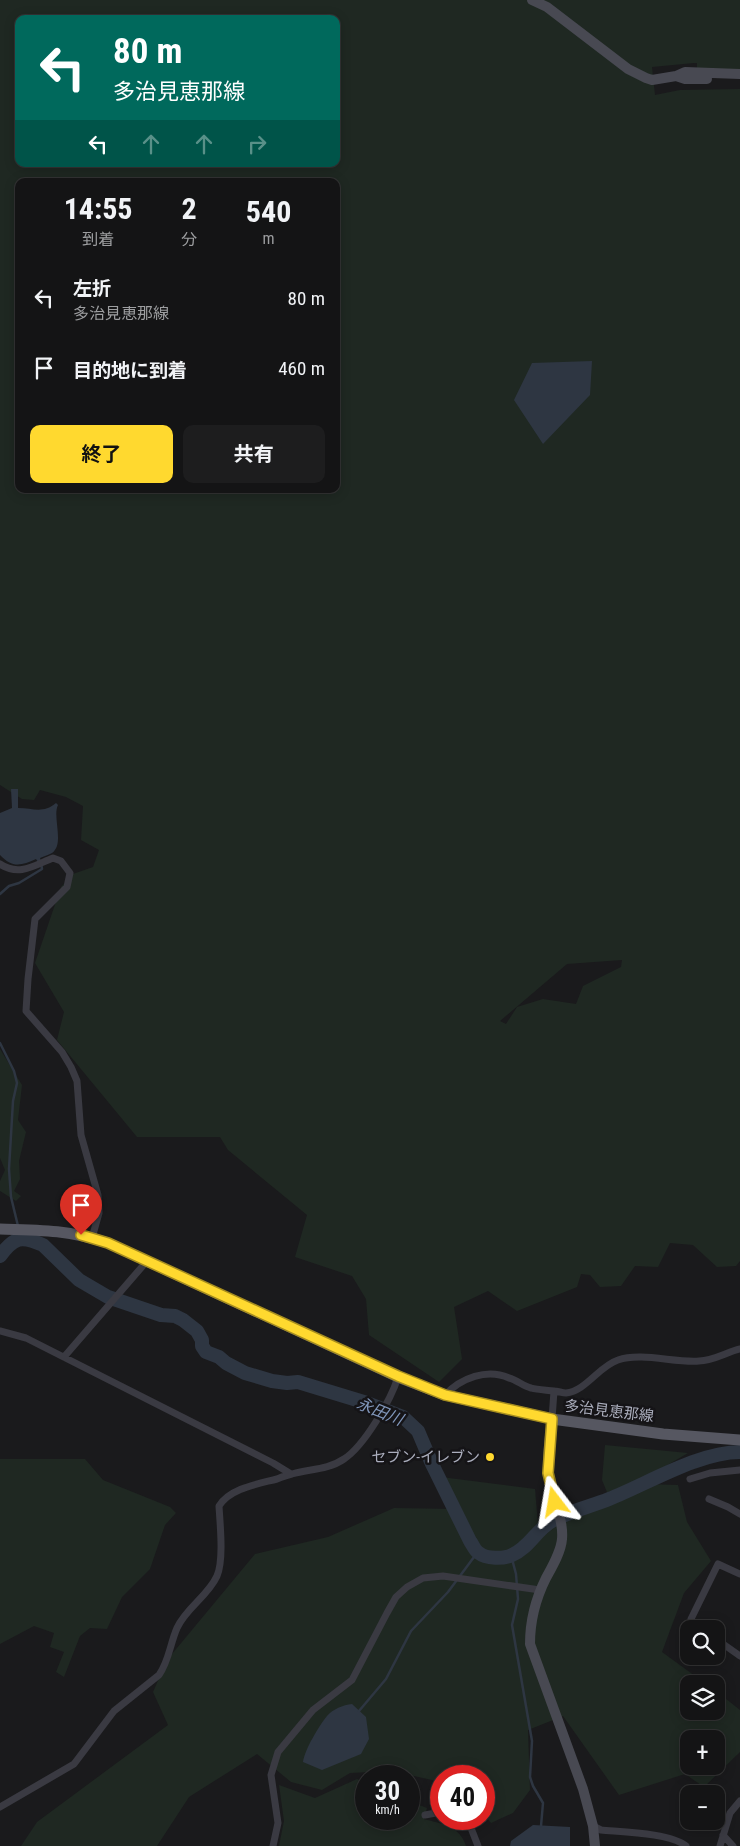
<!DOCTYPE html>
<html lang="ja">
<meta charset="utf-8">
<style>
:root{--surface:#141415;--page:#1d1d1e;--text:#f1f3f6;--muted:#9d9ea0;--line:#333334;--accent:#ffd92f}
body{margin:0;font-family:"Roboto Condensed","Noto Sans JP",sans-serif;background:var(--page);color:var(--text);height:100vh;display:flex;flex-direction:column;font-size:19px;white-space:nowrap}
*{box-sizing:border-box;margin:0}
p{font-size:16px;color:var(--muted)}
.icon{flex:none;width:28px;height:28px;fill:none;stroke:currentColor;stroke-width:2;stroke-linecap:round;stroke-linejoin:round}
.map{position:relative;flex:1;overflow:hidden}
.panel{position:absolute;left:15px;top:178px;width:325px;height:315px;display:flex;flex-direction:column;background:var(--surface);border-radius:10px;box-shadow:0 2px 12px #0003,0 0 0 1px var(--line)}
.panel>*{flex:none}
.top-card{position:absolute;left:15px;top:15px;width:325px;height:152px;border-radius:10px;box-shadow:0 2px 12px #0003,0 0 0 1px var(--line);background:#00695c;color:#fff;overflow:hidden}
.fabs{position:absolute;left:680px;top:1620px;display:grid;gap:10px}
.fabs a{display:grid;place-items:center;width:45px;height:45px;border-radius:10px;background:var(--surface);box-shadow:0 2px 12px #0003,0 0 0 1px var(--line);font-size:25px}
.speed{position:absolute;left:355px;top:1765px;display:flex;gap:10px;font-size:25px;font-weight:700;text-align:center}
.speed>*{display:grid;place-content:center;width:65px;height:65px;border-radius:50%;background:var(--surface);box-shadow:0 2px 12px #0003,0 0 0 1px var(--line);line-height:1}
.speed small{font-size:12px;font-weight:400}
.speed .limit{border:8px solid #d22;background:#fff;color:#111}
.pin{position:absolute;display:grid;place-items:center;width:42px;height:42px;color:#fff;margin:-51px -21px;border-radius:50% 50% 50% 0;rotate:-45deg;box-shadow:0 0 5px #0007}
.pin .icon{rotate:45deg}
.me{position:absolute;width:55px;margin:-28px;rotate:346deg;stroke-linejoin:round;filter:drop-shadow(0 0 4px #0008)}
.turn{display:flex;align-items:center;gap:18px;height:105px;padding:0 15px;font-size:22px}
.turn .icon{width:65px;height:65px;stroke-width:2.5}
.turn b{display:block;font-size:35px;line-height:42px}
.lanes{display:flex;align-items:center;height:48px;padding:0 15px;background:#0003;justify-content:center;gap:25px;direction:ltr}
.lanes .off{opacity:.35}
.eta{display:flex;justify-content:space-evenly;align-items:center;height:85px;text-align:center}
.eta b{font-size:30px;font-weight:700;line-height:35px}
.cta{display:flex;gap:10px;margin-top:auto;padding:10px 15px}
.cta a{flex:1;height:58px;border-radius:10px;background:var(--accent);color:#111;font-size:20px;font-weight:700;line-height:58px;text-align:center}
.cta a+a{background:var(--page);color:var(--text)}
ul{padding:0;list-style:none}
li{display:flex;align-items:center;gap:15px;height:70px;padding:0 15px}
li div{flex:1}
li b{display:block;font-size:19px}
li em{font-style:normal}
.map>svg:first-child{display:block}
.green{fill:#1f2822;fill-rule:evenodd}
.water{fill:#2e3642}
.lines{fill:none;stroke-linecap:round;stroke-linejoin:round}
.stream{stroke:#2e3642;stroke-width:2.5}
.river{stroke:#2e3642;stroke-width:14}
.street{stroke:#3a3a42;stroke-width:7}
.secondary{stroke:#484952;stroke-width:10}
.primary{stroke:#565761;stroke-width:11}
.route-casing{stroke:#a68d1f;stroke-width:12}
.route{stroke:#ffd92f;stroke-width:9}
.poi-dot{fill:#ffd92f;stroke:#151417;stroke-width:2}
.labels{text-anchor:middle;stroke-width:5;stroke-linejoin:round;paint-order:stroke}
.street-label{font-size:15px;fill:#abaebd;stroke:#151417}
.poi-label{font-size:15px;fill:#abaebd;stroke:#151417;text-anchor:end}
.water-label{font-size:16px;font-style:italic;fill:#8096ba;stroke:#151417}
</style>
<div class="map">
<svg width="740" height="1846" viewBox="0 0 740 1846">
<rect width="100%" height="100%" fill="#1a1a1c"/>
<!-- green -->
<path class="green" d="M0,0h740v72l-43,-2v-7h-3l-42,4 3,28 25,-5 60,-1v1172l-4,5 -19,1 -24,-22 -23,-2 -12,24 -23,-1 -14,20 -21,1 -10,-12 -9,-1 -4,13 -60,24 -29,-20 -34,16 8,52 -23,23 -70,-47 -3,-36 -14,-23 -57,-19 12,-42 -79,-65 -8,-13h-83l-80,-97 7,-28 -29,-49 26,-76 12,-13 20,-7 6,-17 -18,-10 2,-34 -17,-9 -26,-7 -6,10 -12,-1 -22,-14zM19,19h317v145h-317zM19,181h317v308h-317zM622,960l-1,7 -38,19 -7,18 -33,-5 -26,8 -11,17 -6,-3 67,-57z
M0,1049l22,36 -4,35 8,12 -7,29 1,18 -6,12 7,5 -5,5 -16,-10v-10l5,-11 -5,-12z
M605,1445l83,8 -65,38 22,-7 33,1 9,37 24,39 -27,32 -22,59 44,32h-17v27h27v-20l24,19v42l-36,35 -19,-13 -66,21 -56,-79 -35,14 2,60 -17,23 -22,10 -7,-8v-39h-43v6l-50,-11 -41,2 -28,17 -31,-8 -34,-28 -68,43 -32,49h-136l16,-24 131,-97 -15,-33 14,-32 88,-106 73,-17 66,-29 61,1 -14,-32 94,12 3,35 71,-27 -7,-17zM689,1739h27v27h-27z
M0,1459h85l18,21 67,27 6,6 -11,12 -15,44 -28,28 -15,32 -17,-1 -10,8 -16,41 -8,-5 8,-20 -14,-5 4,-14 -20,-7 -34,18z
M357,1779l9,4v36h43v-18l18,7 -3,11c18,5 36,7 42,27h-187l5,-25 -5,-36 36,13z"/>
<!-- water -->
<path class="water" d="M592,361l-2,34 -47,49 -29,-44 18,-37z
M11,789h7v19c15,0 25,6 38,-5l2,2c-6,12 7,39 -6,48 -3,2 -8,3 -12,5l1,3 -3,1 -2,-3c-15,7 -24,9 -36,-4v-42l12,-5z
M352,1704l14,13 3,22 -8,15 -39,16 -19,-8c2,-13 16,-36 24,-46 6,-7 16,-11 25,-12z
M533,1825l37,2v19h-60l1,-5z"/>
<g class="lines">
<!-- stream -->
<path class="stream" d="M0,894l9,-8 10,-3 23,-14 -1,-6
M0,1043l14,28 3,12 -4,18 -4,68 2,28 7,29
M19,1232l2,7
M511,1555l5,19 2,25 -6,26 20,116 -2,36 3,9 10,17 -2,23
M359,1711l27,-32 25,-48 37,-39 29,-39"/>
<!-- river -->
<path class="river" d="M0,1256c14,-19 21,-21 43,-11l36,35 29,17 53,18 14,1 8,4 14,11 5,9v6l4,6 13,5 7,6 19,10 27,8 15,2 11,-1 69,21 36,14 15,14 14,33 38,77c3,4 5,10 9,12 7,6 25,6 33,2 17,-7 24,-25 40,-34 15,-9 40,-15 57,-22 38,-15 90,-47 131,-47"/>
<!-- street -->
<path class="street" d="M0,864c19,13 35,1 53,-6l8,3 9,12 -3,14 -32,32 -7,60 -2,32 36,41 9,15 6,14 4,54 17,60 1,18 -7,25
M0,1331l26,7 247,125 18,11
M64,1357l83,-96
M445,1395c16,-17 42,-27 64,-17 8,2 14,8 22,10 7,2 16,2 23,3
M552,1419l2,-28c4,0 8,2 12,2 20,-2 33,-27 52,-33 23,-8 57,3 81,1 14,0 28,-9 41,-12
M690,1479l20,-6 30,-3
M709,1499l19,8 12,7
M701,1629l-8,-6 -2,-4 27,-55 22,10
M716,1639l24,17
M0,1807l74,-43 40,-53 45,-36c10,-14 11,-31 18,-47 9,-20 31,-32 40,-52 7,-16 3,-52 2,-70 11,-18 39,-22 58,-27 5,-2 10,-4 15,-5 17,-5 36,-4 52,-15 20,-13 47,-59 54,-82
M425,1815l16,-3
M462,1819l9,9 7,18
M593,1826l8,4c21,2 70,3 85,16
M723,1835l10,11
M273,1846l5,-23 -7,-48 7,-23 35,-42 39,-30 35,-67 9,-16 11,-10 16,-9 20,-2 97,14
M720,1846l10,-33 10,-12"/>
<!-- secondary -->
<path class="secondary" d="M532,0l15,7 81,62 18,9 6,2 24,-4 9,-4 55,2
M676,76l9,3h22
M552,1419c-2,17 -5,36 -4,53 2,23 16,45 14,67 -1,13 -10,28 -16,39 -10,20 -16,43 -16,66l53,145 10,37 2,20"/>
<!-- primary -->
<path class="primary" d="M0,1229c41,1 69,1 108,14l290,134 47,18 107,24 111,15 77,6"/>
</g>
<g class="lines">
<!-- route casing -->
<g class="route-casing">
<path id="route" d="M81,1235l27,8 290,133 47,19 107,24 -4,54 7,29"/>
</g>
<!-- route -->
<use href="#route" class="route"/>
</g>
<!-- markers -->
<circle class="poi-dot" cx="490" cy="1457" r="5"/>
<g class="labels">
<!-- street labels -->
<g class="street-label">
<text transform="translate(609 1411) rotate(7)" y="5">多治見恵那線</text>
</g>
<!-- poi labels -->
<g class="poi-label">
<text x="480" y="1462">セブン-イレブン</text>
</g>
<!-- water labels -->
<g class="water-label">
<text transform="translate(380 1411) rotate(22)" y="6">永田川</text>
</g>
</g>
</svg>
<div class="fabs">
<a><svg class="icon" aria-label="search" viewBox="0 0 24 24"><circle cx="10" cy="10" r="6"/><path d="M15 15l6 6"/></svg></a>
<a><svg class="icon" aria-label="layers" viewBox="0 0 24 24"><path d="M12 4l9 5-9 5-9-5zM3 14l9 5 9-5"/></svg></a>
<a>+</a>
<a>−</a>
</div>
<div class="speed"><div>30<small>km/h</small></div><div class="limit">40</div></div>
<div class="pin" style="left:81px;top:1235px;background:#d93025"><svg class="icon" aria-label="arrive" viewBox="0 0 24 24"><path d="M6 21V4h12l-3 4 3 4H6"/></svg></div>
<svg class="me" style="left:555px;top:1502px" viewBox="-20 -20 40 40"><path d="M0-17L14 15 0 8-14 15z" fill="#ffd92f" stroke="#fff" stroke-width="4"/></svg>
<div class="top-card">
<div class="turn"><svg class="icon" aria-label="left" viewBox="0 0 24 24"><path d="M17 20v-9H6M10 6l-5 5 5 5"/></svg><div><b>80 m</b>多治見恵那線</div></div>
<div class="lanes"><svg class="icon" aria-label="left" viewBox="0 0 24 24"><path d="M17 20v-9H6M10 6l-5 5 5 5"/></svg><svg class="icon off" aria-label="ahead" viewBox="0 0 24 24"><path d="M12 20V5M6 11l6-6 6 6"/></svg><svg class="icon off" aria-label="ahead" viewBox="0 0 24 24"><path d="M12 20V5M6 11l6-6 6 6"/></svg><svg class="icon off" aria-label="right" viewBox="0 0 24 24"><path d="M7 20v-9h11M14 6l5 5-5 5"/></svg></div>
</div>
<section class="panel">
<div class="eta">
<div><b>14:55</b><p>到着</p></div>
<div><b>2</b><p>分</p></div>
<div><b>540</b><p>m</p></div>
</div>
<ul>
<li><svg class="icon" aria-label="left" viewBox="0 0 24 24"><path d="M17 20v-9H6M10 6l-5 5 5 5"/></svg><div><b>左折</b><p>多治見恵那線</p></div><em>80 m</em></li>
<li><svg class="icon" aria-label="arrive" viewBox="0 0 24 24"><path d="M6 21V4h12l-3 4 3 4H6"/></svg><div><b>目的地に到着</b></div><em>460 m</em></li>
</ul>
<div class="cta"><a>終了</a><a>共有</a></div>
</section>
</div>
